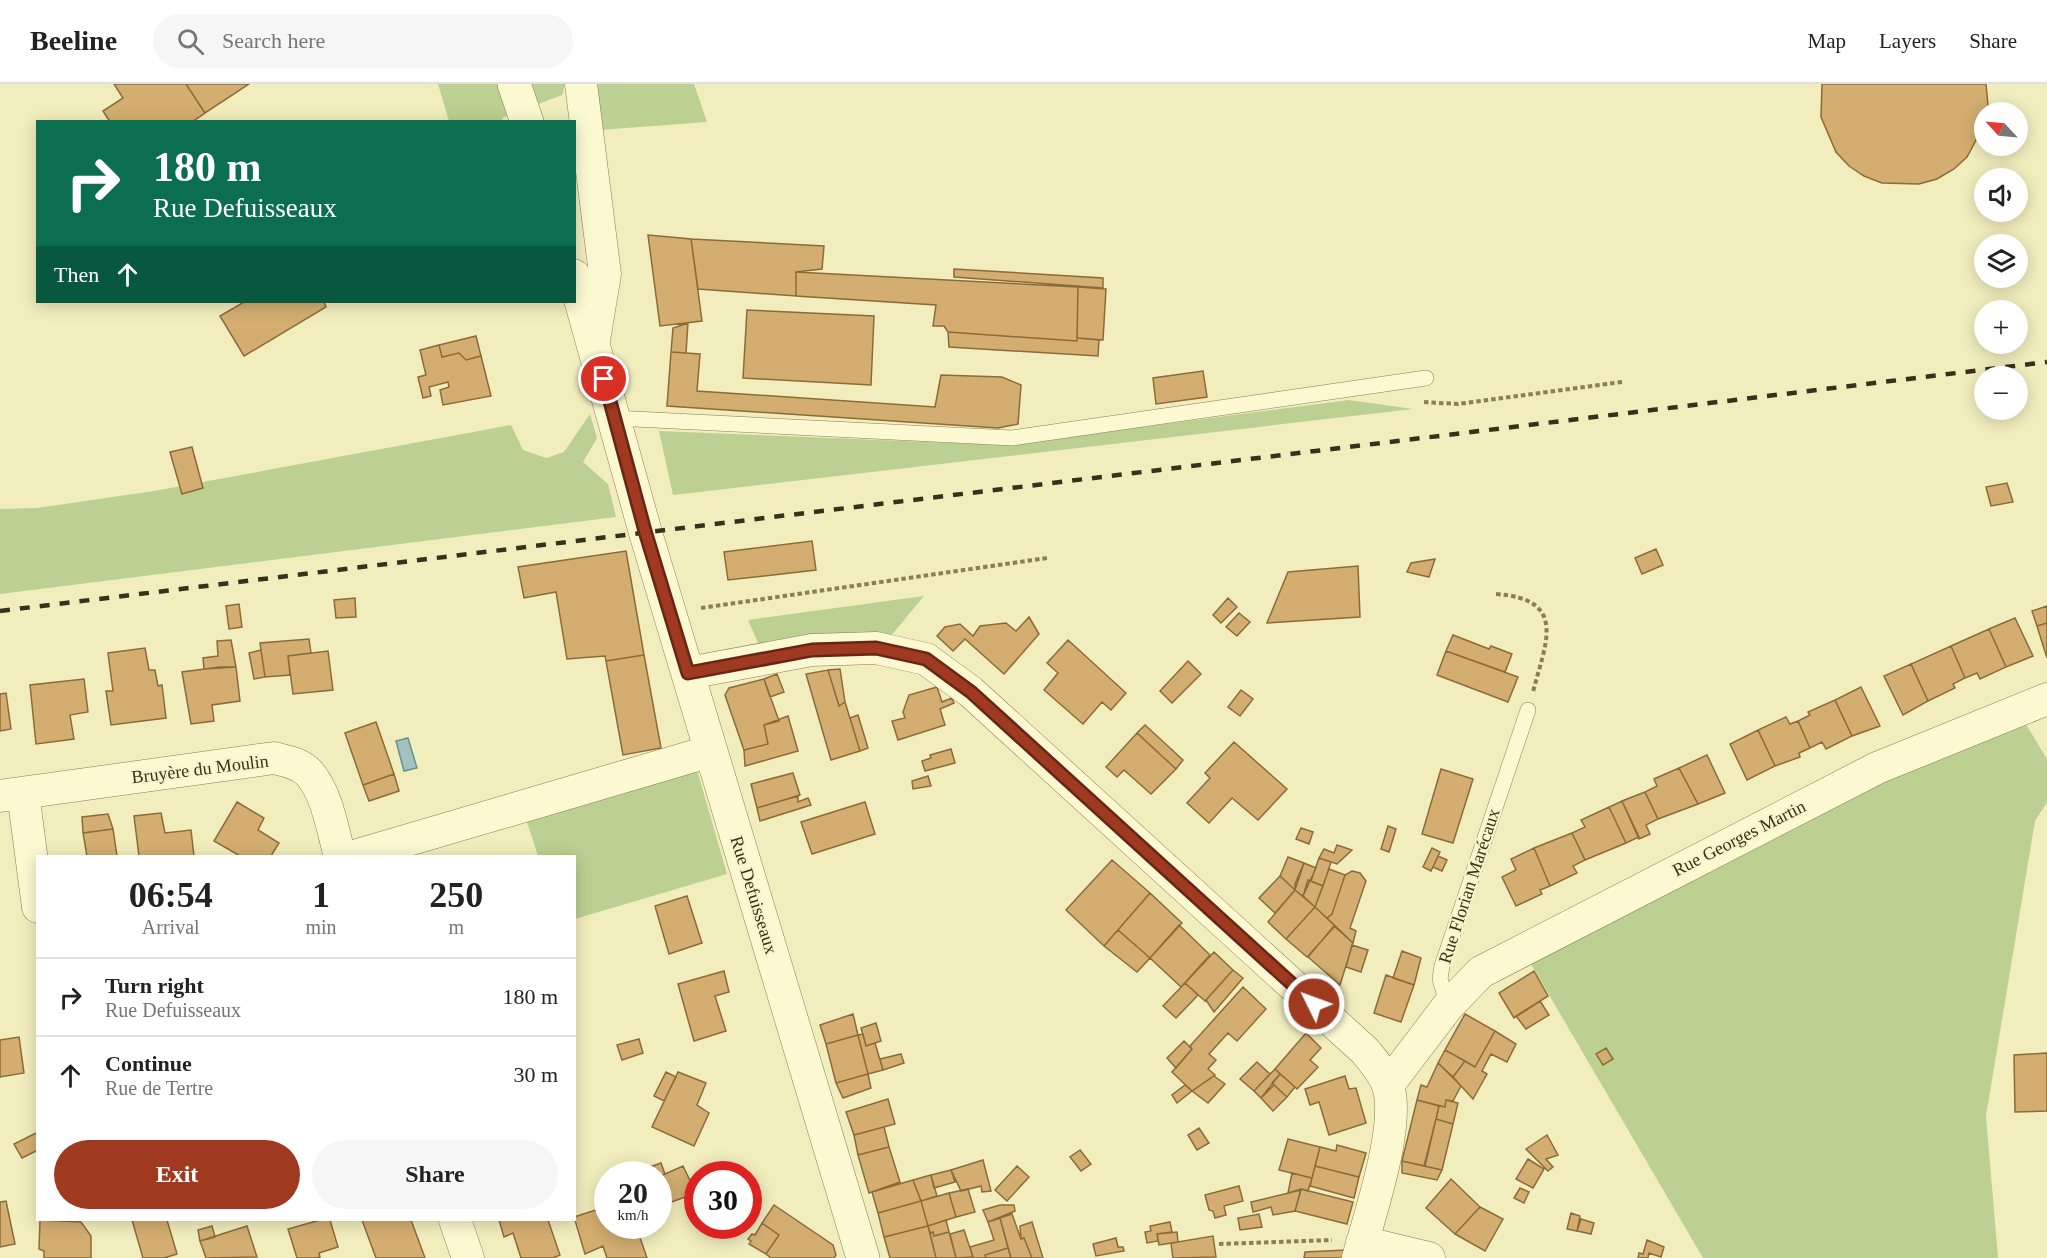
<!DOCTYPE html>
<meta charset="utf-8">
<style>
:root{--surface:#fff;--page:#f6f6f6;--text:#222;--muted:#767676;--line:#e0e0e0;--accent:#9f3920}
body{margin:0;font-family:"Times New Roman",serif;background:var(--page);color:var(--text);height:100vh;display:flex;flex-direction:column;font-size:22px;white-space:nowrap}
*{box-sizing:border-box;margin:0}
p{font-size:20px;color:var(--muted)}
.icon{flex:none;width:33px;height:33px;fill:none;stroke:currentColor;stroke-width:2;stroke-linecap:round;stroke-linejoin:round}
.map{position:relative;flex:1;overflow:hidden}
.drawer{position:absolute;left:36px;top:771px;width:540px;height:366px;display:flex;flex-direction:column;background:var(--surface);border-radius:0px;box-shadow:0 3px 15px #0003}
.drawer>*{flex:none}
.hud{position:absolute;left:36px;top:36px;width:540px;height:183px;border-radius:0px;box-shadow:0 3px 15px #0003;background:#0b6e4f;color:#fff;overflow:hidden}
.needle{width:39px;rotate:296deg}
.controls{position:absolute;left:1974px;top:18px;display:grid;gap:12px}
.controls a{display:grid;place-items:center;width:54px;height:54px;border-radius:50%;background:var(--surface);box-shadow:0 3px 15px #0003;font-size:30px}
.speed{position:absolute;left:594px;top:1077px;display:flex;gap:12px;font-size:30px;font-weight:700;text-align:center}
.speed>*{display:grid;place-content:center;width:78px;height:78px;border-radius:50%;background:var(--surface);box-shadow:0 3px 15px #0003;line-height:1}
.speed small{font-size:15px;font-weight:400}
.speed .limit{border:9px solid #d22;background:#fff;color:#111}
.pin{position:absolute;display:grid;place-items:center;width:51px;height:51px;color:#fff;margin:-26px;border:3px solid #fff;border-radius:50%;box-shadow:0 2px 6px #0007}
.me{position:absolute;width:66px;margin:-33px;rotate:312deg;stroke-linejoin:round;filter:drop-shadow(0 0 4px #0008)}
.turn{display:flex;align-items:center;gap:21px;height:126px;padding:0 18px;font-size:27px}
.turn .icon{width:78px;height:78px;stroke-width:2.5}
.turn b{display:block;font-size:42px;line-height:51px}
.then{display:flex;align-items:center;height:57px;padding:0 18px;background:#0003;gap:12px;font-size:22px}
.eta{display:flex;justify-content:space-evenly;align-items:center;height:102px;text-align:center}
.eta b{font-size:36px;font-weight:700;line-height:42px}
.primary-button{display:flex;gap:12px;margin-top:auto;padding:12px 18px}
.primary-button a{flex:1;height:69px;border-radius:36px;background:var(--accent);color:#fff;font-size:24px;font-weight:700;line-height:69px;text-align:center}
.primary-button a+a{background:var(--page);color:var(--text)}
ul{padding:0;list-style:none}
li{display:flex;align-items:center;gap:18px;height:78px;padding:0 18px;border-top:2px solid var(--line)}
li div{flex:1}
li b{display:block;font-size:22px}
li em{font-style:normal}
header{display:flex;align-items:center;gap:36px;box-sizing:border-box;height:84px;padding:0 30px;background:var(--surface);border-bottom:2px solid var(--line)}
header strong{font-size:28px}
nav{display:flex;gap:33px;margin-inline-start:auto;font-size:21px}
.search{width:420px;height:54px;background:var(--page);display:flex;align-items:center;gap:15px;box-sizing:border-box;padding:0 21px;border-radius:33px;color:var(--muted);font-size:22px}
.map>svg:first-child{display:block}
.green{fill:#bbd091}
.water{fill:#a1c2bf;stroke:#68918f;stroke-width:1.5}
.building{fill:#d3ae70;stroke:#8c6b39;stroke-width:1.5}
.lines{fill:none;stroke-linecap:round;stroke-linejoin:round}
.service-casing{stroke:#8b7d55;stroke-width:16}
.minor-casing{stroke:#8b7d55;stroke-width:33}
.tertiary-casing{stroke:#8b7d55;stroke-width:34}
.path{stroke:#8b7d55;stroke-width:4;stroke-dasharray:4.5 3;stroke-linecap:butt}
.service{stroke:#fcf8d1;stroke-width:15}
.minor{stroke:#fcf8d1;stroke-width:32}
.tertiary{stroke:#fcf8d1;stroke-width:33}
.rail{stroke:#39301b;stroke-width:4.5;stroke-dasharray:10 10;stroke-linecap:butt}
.route-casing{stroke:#672515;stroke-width:15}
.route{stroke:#9f3920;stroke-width:10}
.labels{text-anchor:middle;stroke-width:4.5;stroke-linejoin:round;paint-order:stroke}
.street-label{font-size:18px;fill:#39301b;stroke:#f8f5cd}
</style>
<header>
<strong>Beeline</strong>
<div class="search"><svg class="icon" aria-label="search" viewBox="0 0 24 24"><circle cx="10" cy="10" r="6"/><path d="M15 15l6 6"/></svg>Search here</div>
<nav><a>Map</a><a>Layers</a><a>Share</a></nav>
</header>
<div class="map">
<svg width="2047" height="1174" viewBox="0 0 2047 1174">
<rect width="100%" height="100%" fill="#f1edbd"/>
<!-- green -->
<path class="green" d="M438,0h127l-3,11 -60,23 1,4 -54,-1z
M594,0h100l13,38 -108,8z
M1349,316l64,9 -740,86 -14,-64 345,14z
M590,330l7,24 -14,24 25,22 8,33 -616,77v-85l37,-1 117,-17 357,-66 12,25 23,8 18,-6z
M924,512l-34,41 -47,-4 -84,12 -11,-25z
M2024,637l23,38v43l-12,19 -49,295 12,142h-295l-172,-294 342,-183z
M695,679l32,111 -152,45 -1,-63h-36l-14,-43z"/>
<!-- water -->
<path class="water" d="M408,654l9,30 -13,3 -8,-30z"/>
<!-- building -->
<path class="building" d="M114,0h72l19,29 -13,9h-82l-7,-11 20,-13z
M186,0h63l-44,29z
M1822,0h164l2,21 -4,20 -17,32 -13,12 -17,10 -18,5 -37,-1 -18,-7 -15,-10 -13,-14 -15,-35z
M648,151l43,4 11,82 -42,5z
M691,155l133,7 -2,23 -26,3v24l-98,-7z
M954,185l149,9v10l-149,-11z
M796,188l282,15 -1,54 -129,-9 -4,-6h-11l3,-21 -140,-9z
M1078,203l28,2 -3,51 -26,-2z
M244,218h80l2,5 -82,49 -24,-40z
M747,226l127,6 -3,69 -128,-7z
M688,239l-2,30 -15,-1 2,-24z
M948,248l129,9v-3l22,2 -1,16 -149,-9z
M476,252l5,20 -15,4 -7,-7 -17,4 -3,-12z
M439,261l3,12 17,-4 7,7 15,-4 10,40 -48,9 -3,-15 9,-3 -1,-5 -19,5 2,9 -8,2 -5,-21 8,-2 -6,-25z
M671,268l29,2 -3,37 238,16 6,-32 61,2 19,8 -3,39 -20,4 -331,-22z
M1203,287l4,26 -51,7 -3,-26z
M192,363l11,41 -21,6 -12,-42z
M2007,399l6,19 -22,4 -5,-19z
M812,457l4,29 -88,10 -4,-28z
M1656,465l7,16 -21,9 -7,-16z
M626,467l18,104 -38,6 -1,-5 -38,3 -11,-67 -32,6 -6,-31z
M1435,475l-6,18 -22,-5 4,-9z
M1358,482l2,51 -93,6 21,-51z
M355,514l1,19 -20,1 -2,-18z
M1228,514l9,9 -16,16 -8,-8z
M239,520l3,23 -13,2 -3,-23z
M2047,522v17l-10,3 -5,-15z
M1239,529l11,9 -13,14 -11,-9z
M1029,533l10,17 -35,40 -39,-35 -12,12 -16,-15 8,-9 15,-3 13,12 7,-10 26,-3 10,8z
M2015,534l18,38 -27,11 -17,-38z
M2047,539v35l-10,-32z
M1989,545l17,38 -26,12 -3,-6 -12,5 -14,-32z
M1453,551l36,14 2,-3 21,8 -7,18 -59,-21z
M309,555l2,14 -23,3 2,19 -25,2 -5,-34z
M231,556l5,27 -32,2 -1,-11 15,-2 -1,-15z
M1068,556l58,53 -15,17 -9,-8 -19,22 -39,-34 14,-17 -11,-10z
M1951,562l14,32 -12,6 2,4 -27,13 -17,-37z
M145,564l4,22h6l3,16 4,-1 4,33 -55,7 -5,-34h7l-5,-38z
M261,566l4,27 -11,2 -5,-26z
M328,567l5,39 -40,4 -5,-38z
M1446,567l72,26 -10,25 -71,-27z
M644,571l17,93 -38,7 -17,-94z
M1188,577l13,13 -29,29 -12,-12z
M1911,580l17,37 -25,14 -19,-39z
M220,583h16l4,34 -28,4 2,16 -23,3 -9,-52z
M840,585l5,33 -6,4 -11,-36z
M828,586l11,36 6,-4 15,49 -29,9 -25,-86z
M777,590l7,18 -14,5 -6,-18z
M84,595l4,33 -18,3 4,24 -38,5 -6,-59z
M764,595l15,42 -15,4 4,19 -24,6 -19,-55 4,-7z
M937,603l5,15 10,-4 2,5 -14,6 5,16 -47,15 -6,-19 13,-3 -2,-6 6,-17z
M1861,603l19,39 -28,10 -17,-36z
M1241,606l12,9 -13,17 -12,-9z
M6,609l5,36 -11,2v-37z
M1835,616l17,36 -26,13 -4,-7 -12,6 -12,-27 12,-6 -2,-3z
M858,631l10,33 -8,3 -10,-33z
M788,632l10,35 -53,15 -1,-16 24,-6 -4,-19z
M1786,633l4,7 8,-3 12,27 -11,5 1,4 -25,9 -17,-36z
M376,638l18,52 -31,11 -18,-52z
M1145,641l38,35 -7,9 -39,-36z
M1758,646l17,36 -28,14 -17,-36z
M1137,649l39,36 -25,25 -27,-24 -7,7 -11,-10z
M1234,658l53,47 -29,31 -26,-22 -23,25 -22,-20 23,-25 -5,-5z
M951,665l4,14 -30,8 -3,-10 9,-3 -1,-3z
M1707,671l18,38 -27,11 -19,-36z
M1679,684l19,36 -40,15 -13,-27 12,-6 -3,-7z
M1441,685l32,10 -20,64 -31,-9z
M793,689l7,22 -43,13 -6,-24z
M394,690l5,17 -30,10 -6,-16z
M928,692l3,10 -18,3 -1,-8z
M1645,708l13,27 -12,6 4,9 -11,5 -17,-38z
M798,712v6l10,-4 3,7 -51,16 -3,-13z
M1622,717l17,36 -13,6 -17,-36z
M237,718l27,16 -6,12 21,13 -8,13h-31l-26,-15z
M865,718l10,32 -63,20 -11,-32z
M1609,723l17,36 -41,17 -13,-27 13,-6 -4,-7z
M161,729l4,20 26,-3 3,26h-55l-5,-40z
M108,730l5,15 -30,4 -1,-16z
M1388,742l8,3 -7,23 -8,-3z
M1301,744l12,4 -4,12 -13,-5z
M113,745l4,27h-30l-4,-23z
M1572,749l13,27 -12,6 4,7 -27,13 -16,-38z
M1337,761l15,5 -15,14 -18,-6 5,-9 10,4z
M1432,764l8,4 -9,19 -8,-4z
M1534,764l16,38 -10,4 2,4 -26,12 -14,-29 14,-7 -5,-11z
M1438,772l9,4 -5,11 -9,-4z
M1288,773l16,6 -9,27 -15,-14z
M1319,774l12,4 -8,24 -12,-5z
M1112,776l38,33 -46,53 -38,-36z
M1304,779l12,5 -13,28 -8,-6v-6z
M1329,785l16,6 -13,39 -5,4 -12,-11z
M1352,787l8,2 6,8 -16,47 6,3 -3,12 -26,-25 5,-4 13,-39z
M1280,792l15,14 -20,23 -16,-15z
M1308,796l15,6 -8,21 -12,-11z
M1295,806l20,17 -29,32 -18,-17z
M1150,809l32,30 -32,35 -32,-28z
M687,812l15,47 -33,11 -14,-48z
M1315,823l20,19 -28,31 -21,-18z
M1179,841l31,30 -29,32 -31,-29z
M1334,842l19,17 -13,42 -32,-28z
M1118,846l32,28 -13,14 -33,-26z
M1352,861l16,5 -7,22 -15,-5z
M1402,867l19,7 -7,27 -21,-7z
M1214,868l19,18 -28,31 -20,-18z
M1233,886l10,8 -29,34 -8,-12z
M724,887l5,21 -14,4 11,35 -32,10 -16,-57z
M1534,887l14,25 -34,22 -15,-25z
M1386,891l28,10 -13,37 -27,-9z
M1185,899l13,12 -22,23 -13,-12z
M1243,903l23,22 -29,32 -9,-8 -19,21 7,6 -8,9 7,6 -23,16 -20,-19 20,-23 -2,-3z
M1540,917l9,14 -23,14 -10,-13z
M853,930l5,21 -32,9 -6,-19z
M1465,930l30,17 -20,36 -30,-17z
M876,939l5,18 -15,5 -5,-18z
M1495,947l21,13 -9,18 -16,-8 -9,17 5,3 -14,25 -20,-22 12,-16 10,6z
M1306,949l15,15 -11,12 8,7 -21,22 -22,-20z
M863,950l3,12 9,-3 8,27 -15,4 -10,-39z
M858,951l10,39 -32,9 -10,-39z
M19,953l5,36 -24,4v-37z
M639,955l4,14 -21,7 -5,-15z
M1184,957l8,8 -16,19 -9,-10z
M1606,964l7,11 -10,6 -7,-11z
M1445,966l20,11 -12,16 -15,-14z
M2047,969v58l-32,1 -1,-57z
M901,970l3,9 -21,7 -3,-11z
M1257,978l13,12 -16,17 -14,-12z
M1438,979l23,23 -8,15 -7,-1 -1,7 -28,-7 4,-15 6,2z
M1275,985l5,5 -19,24 -7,-7z
M666,988l10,5 -12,24 -10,-5z
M678,988l28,11 -9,22 12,8 -15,33 -42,-19z
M868,990l3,14 -28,10 -7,-15z
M1280,990l15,13 -8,10 -15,-14z
M1214,992l11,8 -17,19 -16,-12z
M1345,992l4,13 7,-1 10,35 -37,12 -10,-33 -9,3 -5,-16z
M1185,1001l7,6 -15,12 -5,-8z
M1274,1001l13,12 -14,14 -12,-13z
M888,1015l7,25 -41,11 -8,-23z
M1417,1016l22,6 -14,60 -23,-5z
M1446,1016l12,3 -5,21 -17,-5 3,-13 6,1z
M1436,1035l17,5 -11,46 -18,-4z
M884,1043l5,20 -31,8 -4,-20z
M1199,1044l10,15 -12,7 -9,-15z
M38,1048v18l-16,8 -8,-14z
M1547,1051l11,20 -12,4 7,8 -5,4 -22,-22z
M1288,1055l32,8 -8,31 -33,-8z
M1337,1061l29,8 -7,24 -44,-11 5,-19 16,4z
M889,1063l11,35 -31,11 -11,-38z
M1080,1066l11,14 -10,7 -11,-14z
M1528,1075l16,10 -11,19 -17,-9z
M983,1076l8,31 -9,1 -1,-6 -20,5 -10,-21z
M1402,1077l22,5 18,4 -5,10 -35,-7z
M661,1079l4,11 -7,3v-3h-21l-1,-2z
M683,1082l13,27 -38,14v-30z
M1017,1082l12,11 -22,24 -12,-11z
M1315,1082l44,11 -5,21 -44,-12z
M951,1086l4,12 -21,6 -3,-13z
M1292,1089l20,5 -4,13 -7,-2 -13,4z
M931,1091l6,21 -16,5 -8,-21z
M1451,1095l29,28 -25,27 -29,-26z
M913,1096l8,21 -43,12 -6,-21z
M1239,1102l4,15 -19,5 2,9 -11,3 -2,-7 -4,-1 -4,-15z
M1520,1104l9,4 -5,11 -10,-5z
M968,1105l7,23 -19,5 -7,-24z
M1301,1105l52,13 -6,22 -52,-13z
M1301,1106l-6,21 -22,4 -2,-8 -18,5 -2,-10z
M949,1109l7,24 -28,9 -7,-25z
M6,1117l9,43 -15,3v-45z
M921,1117l7,25 -44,11 -6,-24z
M774,1121l59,40 3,10 -2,3h-63l-5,-4 13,-19 -17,-12z
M1000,1121h14l1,6 -27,11 -5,-12z
M608,1122v20h28l11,32h-40l-4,-12 -18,8 -11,-37z
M1480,1123l23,12 -18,32 -30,-17z
M1571,1129l9,3 -3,15 -10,-2z
M1012,1130l9,25 3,-1 8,20h-21l-11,-40z
M1259,1130l3,13 -22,3 -2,-12z
M1000,1134l8,30 -23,7 1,3h-13l-3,-11 24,-7 -6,-18z
M1581,1135l13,4 -3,11 -14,-3z
M40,1136l41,2 10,14v22h-47v-7l-5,-2z
M132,1136h35l10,34 -13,4h-21z
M320,1136h10l8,27 -19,6 1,4 -4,1h-19l-9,-29z
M362,1136h49l14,38h-49z
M499,1136h49l12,35 -7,3h-32l-8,-25 -9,4z
M946,1136l3,12 -15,4 -1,-4 -3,1 -2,-7z
M1032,1138l11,36h-11l-8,-20 -3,1 -1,-13z
M1170,1138l2,10 -15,2 1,7 -11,2 -2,-11 6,-1 -1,-5z
M762,1139l17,12 -13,19 -17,-10 2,-3 -3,-2 4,-5 3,1z
M212,1142l3,11 -15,4 -2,-11z
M247,1142l10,31 -51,1 -6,-17z
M928,1142l8,32h-46l-6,-21z
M964,1146l9,27 -17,1 -6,-24z
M933,1148l1,4 15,-4 7,26h-20l-6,-25z
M1177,1148l1,10 -19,3 -2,-11z
M1213,1152l3,21 -43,1 -2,-15z
M1116,1154l2,9h5l1,4 -28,5 -3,-12z
M1647,1156l17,7 -3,10 -12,-4 -1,5h-10l1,-5 4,1z
M1008,1164l3,10h-25l-1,-3z
M1345,1166l-2,8h-39l1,-6z"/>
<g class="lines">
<!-- service casing -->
<g class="service-casing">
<path id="service" d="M614,334l398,20 414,-60
M1448,922l-8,-27 2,-13 86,-256"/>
</g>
<!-- minor casing -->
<g class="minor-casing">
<path id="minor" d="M581,0l24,190 -11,66
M688,589l124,-23 64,-2 50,11 45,33 394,359c8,10 19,22 23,35 13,39 -19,131 -30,172
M23,709l15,114
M0,712l274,-38c12,3 26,5 35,15 19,22 23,56 31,83
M354,772l357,-105
M1388,1001l60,-79 33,-34 396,-204 170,-69
M455,1136l13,38
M1362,1158l67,16"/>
</g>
<!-- tertiary casing -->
<g class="tertiary-casing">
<path id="tertiary" d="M514,0l13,38
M574,192l71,255 218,727"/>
</g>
<!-- path -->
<path class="path" d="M1424,318l34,2 164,-22
M1496,510c73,5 49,50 37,98
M701,524l346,-50
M1219,1160l113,-4"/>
<!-- service -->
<use href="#service" class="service"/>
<!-- minor -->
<use href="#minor" class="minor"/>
<!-- tertiary -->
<use href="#tertiary" class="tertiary"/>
<!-- rail -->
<path class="rail" d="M0,527l2047,-249"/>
</g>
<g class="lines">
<!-- route casing -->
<g class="route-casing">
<path id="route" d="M604,295l41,152 43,142 124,-23 64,-2 50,11 45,33 343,312"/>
</g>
<!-- route -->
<use href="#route" class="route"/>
</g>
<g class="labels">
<!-- street labels -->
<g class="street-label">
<text transform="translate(200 685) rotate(-7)" y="6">Bruyère du Moulin</text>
<text transform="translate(1739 754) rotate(-27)" y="6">Rue Georges Martin</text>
<text transform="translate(1469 802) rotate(-72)" y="6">Rue Florian Marécaux</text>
<text transform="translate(754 811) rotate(73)" y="6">Rue Defuisseaux</text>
</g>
</g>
</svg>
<div class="controls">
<a><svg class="needle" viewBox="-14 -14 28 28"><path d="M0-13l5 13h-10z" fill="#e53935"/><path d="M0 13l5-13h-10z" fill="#767676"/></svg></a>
<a><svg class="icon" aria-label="sound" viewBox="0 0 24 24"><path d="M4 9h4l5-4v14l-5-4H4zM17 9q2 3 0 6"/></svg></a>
<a><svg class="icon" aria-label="layers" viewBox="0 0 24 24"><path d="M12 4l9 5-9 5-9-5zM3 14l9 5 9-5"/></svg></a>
<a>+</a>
<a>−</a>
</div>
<div class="speed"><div>20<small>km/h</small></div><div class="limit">30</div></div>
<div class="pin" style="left:604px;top:295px;background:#d93025"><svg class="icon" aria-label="arrive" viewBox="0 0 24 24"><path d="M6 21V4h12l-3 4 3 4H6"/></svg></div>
<svg class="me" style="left:1314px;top:920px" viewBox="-20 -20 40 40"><circle r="17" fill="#9f3920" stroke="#fff" stroke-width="3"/><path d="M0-11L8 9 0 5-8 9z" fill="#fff"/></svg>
<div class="hud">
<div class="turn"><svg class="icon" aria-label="right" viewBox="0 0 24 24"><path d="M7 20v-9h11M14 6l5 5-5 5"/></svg><div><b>180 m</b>Rue Defuisseaux</div></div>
<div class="then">Then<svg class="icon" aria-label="ahead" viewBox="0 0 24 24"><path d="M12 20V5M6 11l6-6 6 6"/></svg></div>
</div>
<section class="drawer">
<div class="eta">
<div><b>06:54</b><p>Arrival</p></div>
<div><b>1</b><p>min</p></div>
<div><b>250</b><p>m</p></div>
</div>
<ul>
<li><svg class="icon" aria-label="right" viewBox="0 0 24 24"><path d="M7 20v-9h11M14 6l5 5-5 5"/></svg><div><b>Turn right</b><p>Rue Defuisseaux</p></div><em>180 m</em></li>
<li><svg class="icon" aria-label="ahead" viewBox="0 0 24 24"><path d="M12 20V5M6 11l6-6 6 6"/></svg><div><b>Continue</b><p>Rue de Tertre</p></div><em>30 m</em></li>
</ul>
<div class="primary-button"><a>Exit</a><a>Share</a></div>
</section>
</div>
